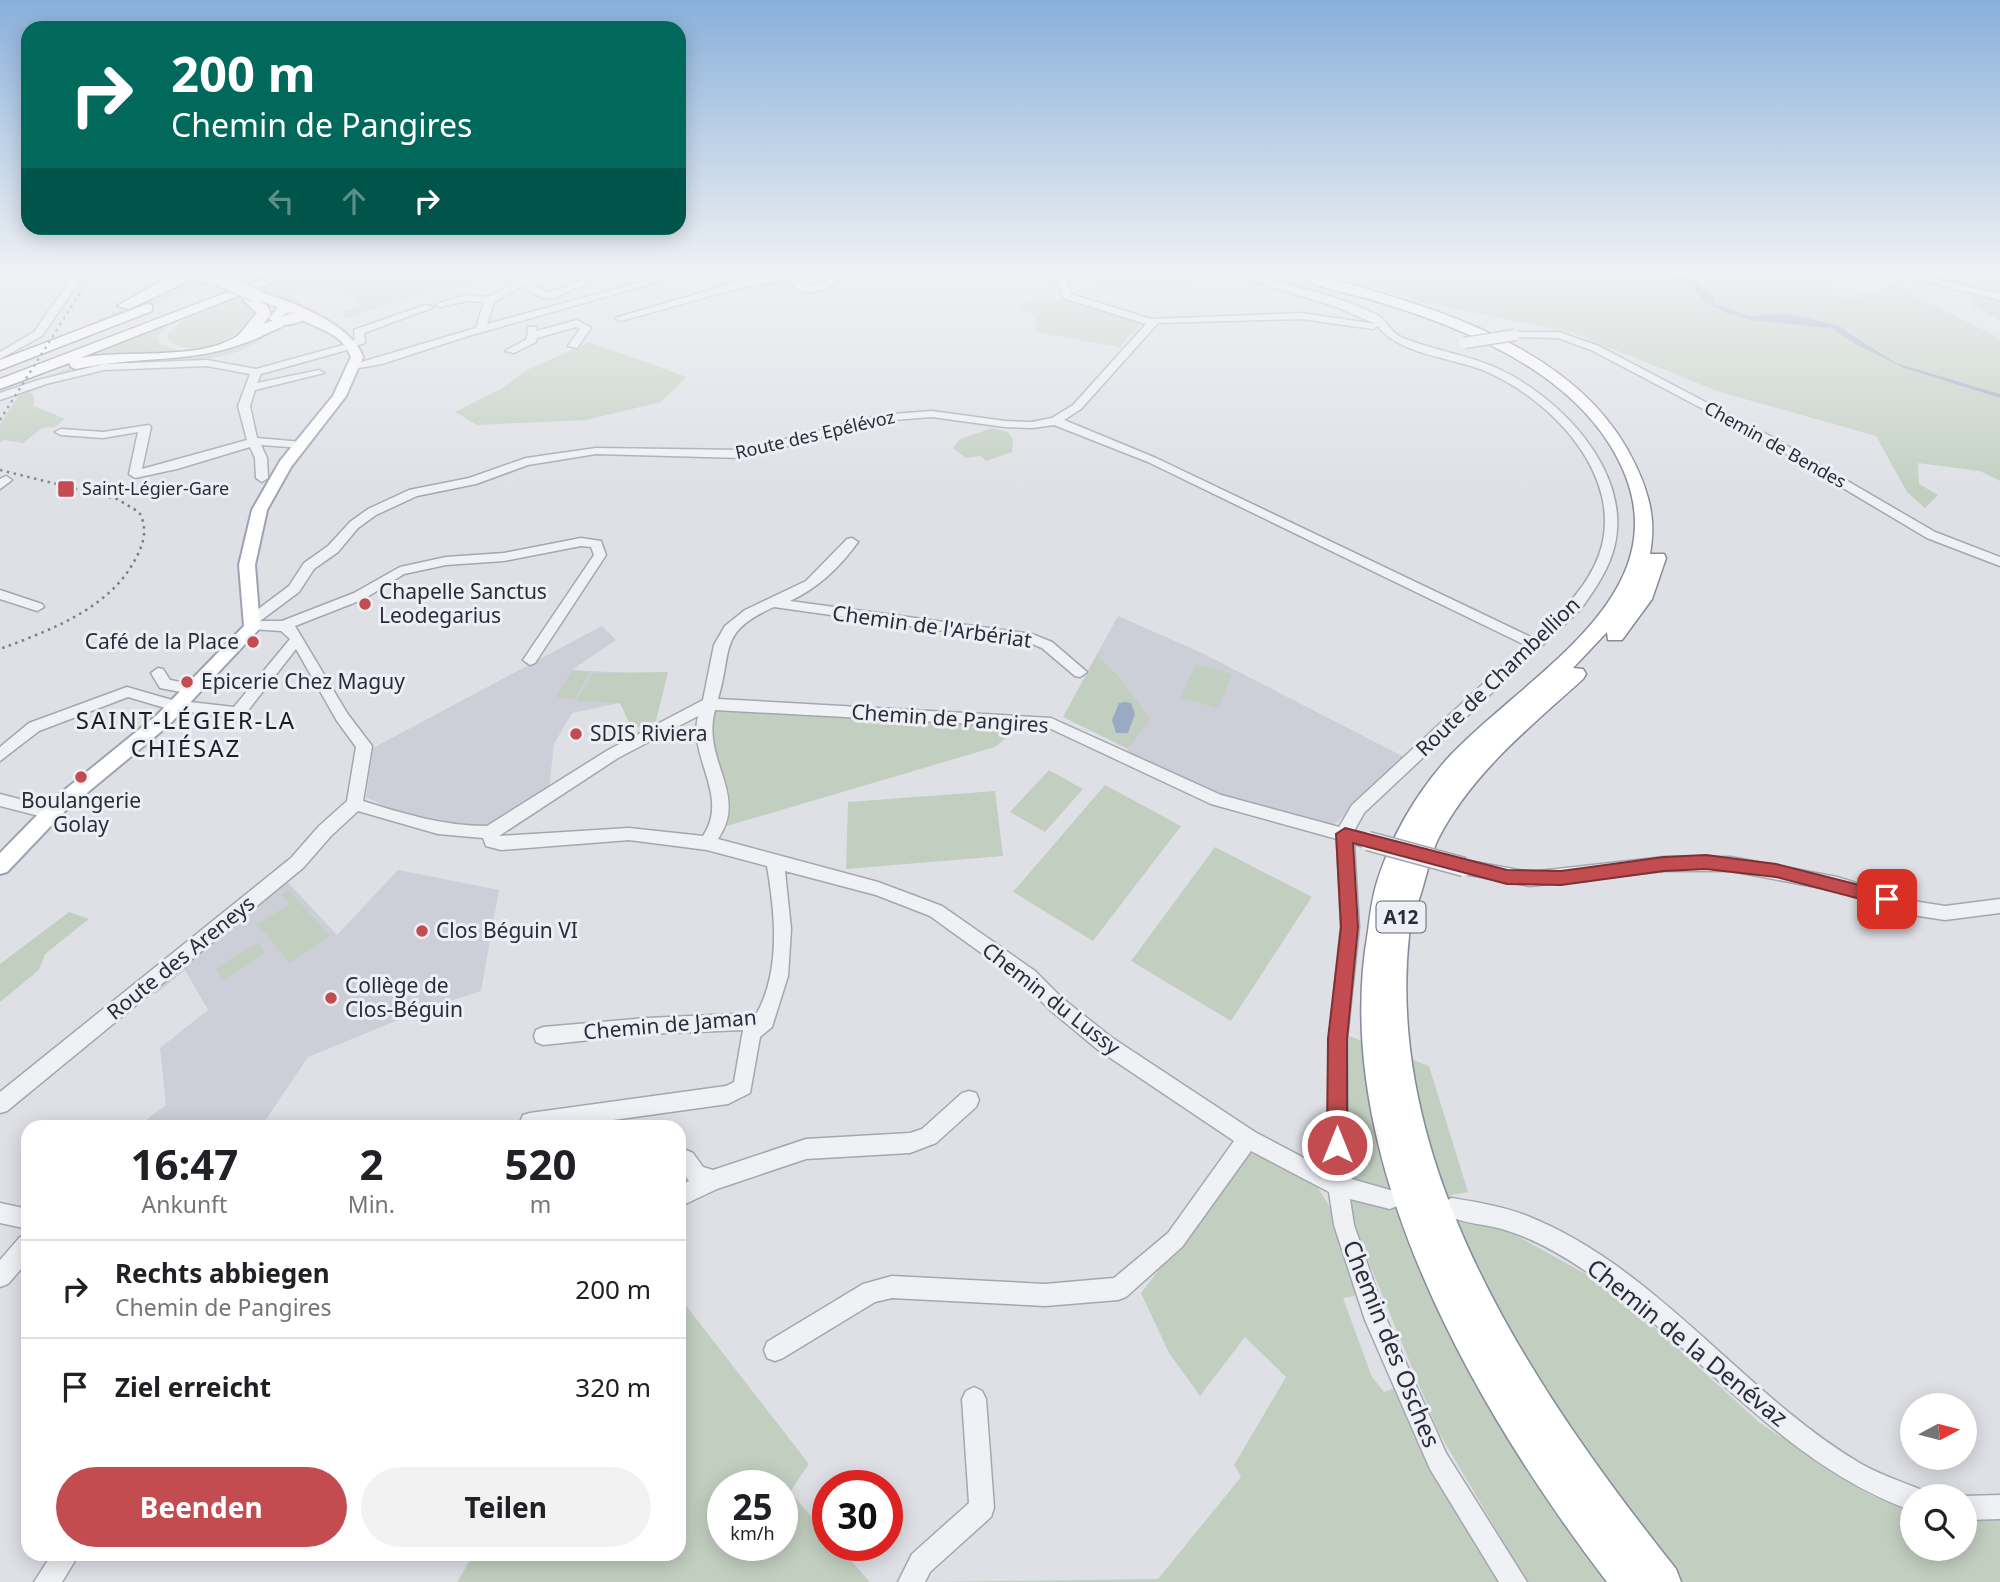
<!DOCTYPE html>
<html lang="de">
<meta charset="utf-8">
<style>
:root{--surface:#fff;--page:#f2f2f2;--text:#202124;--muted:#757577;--line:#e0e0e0;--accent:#c24c4f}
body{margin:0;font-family:"Noto Sans",sans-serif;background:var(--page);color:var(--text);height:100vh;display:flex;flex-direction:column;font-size:26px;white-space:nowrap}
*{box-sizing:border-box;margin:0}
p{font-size:23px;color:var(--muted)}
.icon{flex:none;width:38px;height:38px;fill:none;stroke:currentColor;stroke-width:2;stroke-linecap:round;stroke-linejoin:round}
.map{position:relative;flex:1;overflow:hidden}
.panel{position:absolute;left:21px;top:1120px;width:665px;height:441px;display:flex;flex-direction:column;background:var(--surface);border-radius:21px;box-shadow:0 4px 18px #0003}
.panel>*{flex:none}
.top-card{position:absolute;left:21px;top:21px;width:665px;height:214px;border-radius:21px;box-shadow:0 4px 18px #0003;background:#00695c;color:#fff;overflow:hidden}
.needle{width:46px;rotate:83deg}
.fabs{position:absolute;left:1900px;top:1393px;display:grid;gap:14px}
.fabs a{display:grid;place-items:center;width:77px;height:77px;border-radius:50%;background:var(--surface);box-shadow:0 4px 18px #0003;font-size:35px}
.speed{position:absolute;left:707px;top:1470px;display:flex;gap:14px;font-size:35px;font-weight:700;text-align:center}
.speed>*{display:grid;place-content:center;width:91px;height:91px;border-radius:50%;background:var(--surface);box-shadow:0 4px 18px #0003;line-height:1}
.speed small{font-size:18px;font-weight:400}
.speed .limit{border:10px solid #d22;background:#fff;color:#111}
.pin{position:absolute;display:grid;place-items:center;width:60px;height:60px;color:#fff;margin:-30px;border-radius:14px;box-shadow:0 4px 10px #0006}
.me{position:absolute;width:77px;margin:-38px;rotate:0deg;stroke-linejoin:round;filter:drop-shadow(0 0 5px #0008)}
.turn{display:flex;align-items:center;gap:24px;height:147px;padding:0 35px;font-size:32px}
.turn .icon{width:91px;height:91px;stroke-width:2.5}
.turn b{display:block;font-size:49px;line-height:60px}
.lanes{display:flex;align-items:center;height:66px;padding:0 35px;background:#0003;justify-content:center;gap:35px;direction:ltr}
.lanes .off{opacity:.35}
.eta{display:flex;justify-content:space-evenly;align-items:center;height:119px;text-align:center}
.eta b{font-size:42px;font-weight:700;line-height:49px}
.action{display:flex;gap:14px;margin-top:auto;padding:14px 35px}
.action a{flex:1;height:80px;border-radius:42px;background:var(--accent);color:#fff;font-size:28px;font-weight:700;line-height:80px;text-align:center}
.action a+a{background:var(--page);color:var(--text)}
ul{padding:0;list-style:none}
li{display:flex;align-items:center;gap:21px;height:98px;padding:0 35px;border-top:2px solid var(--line)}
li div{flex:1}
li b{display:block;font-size:26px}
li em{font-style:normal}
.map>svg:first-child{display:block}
.built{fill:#cccfd8}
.green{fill:#c2cfc0;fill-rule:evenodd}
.water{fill:#9baac4}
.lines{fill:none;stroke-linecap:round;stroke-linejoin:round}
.river{fill:#9baac4;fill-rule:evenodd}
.minor-casing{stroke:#a4a7b0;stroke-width:3}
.major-casing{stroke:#9ea3b1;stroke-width:4}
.highway-casing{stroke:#878c9c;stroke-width:3}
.minor{fill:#f0f1f5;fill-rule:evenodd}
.major{fill:#fff;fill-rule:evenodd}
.highway{fill:#fff;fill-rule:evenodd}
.rail{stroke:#797e8e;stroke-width:2.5;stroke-dasharray:2.5 4.5;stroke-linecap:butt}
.minor-bridge-far1-casing{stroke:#a4a7b0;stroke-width:13;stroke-linecap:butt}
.minor-bridge-casing{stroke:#a4a7b0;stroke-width:21;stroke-linecap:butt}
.major-bridge-casing{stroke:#9ea3b1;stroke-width:16;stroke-linecap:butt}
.minor-bridge-far1{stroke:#f0f1f5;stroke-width:10}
.minor-bridge{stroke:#f0f1f5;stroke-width:18}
.major-bridge{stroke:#fff;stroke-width:13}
.route{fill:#c24c4f;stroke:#7e3133;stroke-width:2}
.poi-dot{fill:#c24c4f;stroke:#edeff4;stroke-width:2.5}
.labels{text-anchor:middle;stroke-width:6;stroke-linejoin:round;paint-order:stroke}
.far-street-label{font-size:18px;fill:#282d3c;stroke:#edeff4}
.far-poi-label{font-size:18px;fill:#282d3c;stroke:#edeff4;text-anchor:start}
.shield{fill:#edeff4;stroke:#636773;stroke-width:2}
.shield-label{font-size:19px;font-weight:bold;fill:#282d3c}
.poi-label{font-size:21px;fill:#282d3c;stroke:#edeff4;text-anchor:start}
.street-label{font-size:21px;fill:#282d3c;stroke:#edeff4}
.quarter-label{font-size:24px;letter-spacing:2px;fill:#1b1e2c;stroke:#edeff4}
.near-street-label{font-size:24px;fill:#282d3c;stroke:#edeff4}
</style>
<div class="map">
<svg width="2000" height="1582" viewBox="0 0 2000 1582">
<rect width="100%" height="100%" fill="#dee0e6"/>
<!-- built -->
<path class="built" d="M1118,616l84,37 204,105 -70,65 -8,3 -103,-28 -101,-44 27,-35 -30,-40 -24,-25z
M602,626l14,14 -44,30 58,3 -10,30 -48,10 -18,31 -5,46 -62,38 -84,-13 -37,-18 7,-49z
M398,870l101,20 -18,101 -56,18 -117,48 -47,70h-124l29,-22 -6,-57 48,-38 -23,-40 -29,24 -8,-4 134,-114 55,59z"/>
<!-- green -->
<path class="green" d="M303,274h217c-61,8 -119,25 -176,46l-1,-8 18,-7 -27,-19c-16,5 -30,5 -45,11l13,8 -4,2 -42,-16z
M1090,274h85l1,7 5,-7h19l-17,16 -20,-4 -71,-3z
M1331,274h329l32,12 21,23 12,4 29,8 74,5 27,18 49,24 96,30v83l-20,-10 -62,-8 1,21 19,11 -13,13 -18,-16 -31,-56 -156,-44 -150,-60 -149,-30z
M1672,274h143l20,19 -2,2 24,3 3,-4 14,-1 20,-12 29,19 77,38v56l-104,-31 -46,-31 -31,-11 -73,-6 -33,-12 2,-4 -22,-19z
M1906,274h94v46l-27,-14v-14z
M192,276l15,9 -153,56z
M236,298l16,7 5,11c-22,23 -57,42 -88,26l-2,-7 16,-15z
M1069,299l73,23 -22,25 -85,-15 1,-17 -13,-5 -4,-6z
M173,321l-15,15 2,8 19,7 25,-1 -82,4 -81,19z
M271,331c-37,41 -122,26 -172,34 -16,2 -31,9 -47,11 35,-22 106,-14 148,-20 26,-3 47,-17 71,-25z
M589,342l98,35 -26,25 -75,18 -109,5 -22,-13 46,-23 26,-19z
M81,373l-51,19 4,4v10l31,13 -10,8 -13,1 -19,15 -18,-3 -5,2v-18l23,-35z
M992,428l16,4 5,8 -1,12 -26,9 -5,-5 -15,2 -13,-10 7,-9z
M1097,654l24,25 30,40 -23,30 -65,-32z
M1195,664l37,10 -14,34 -37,-10z
M572,670l18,2 -15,27 -19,-2z
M668,672l-12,49 -24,8 -12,-26 -44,-2 17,-28z
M716,708l302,20 -23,19 -268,79 1,-30 -20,-60z
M1049,770l34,19 -38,43 -35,-20z
M1105,785l76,41 -88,115 -80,-49z
M995,791l8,65 -157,13 2,-67z
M1215,847l97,50 -81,124 -100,-60z
M289,890l41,46 -40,27 -33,-39 32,-20 -7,-9z
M69,912l20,7 -44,35 -6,16 -39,32v-38z
M258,942l7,11 -41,27 -9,-11z
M1349,1036l80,30 39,126 -17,3 12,26 45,10 103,57 149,135 110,72 43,13v41h52v-32h35v65h-473l-89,-151 -84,-205 -7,-56z
M1249,1152l64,28 20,32 25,83 -15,3 29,79 12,15 10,-4 38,76 75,118h-576l227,-3 83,-102 -7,-12 52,-88 -41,-40 -45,59 -31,-43 -28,-60z
M679,1302l5,1 125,161 -19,28 38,43v10h9l33,37h-413l17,-28h205zM723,1486h59v59h-59z"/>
<!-- water -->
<path class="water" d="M1660,274l33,6 23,20 -3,3 33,12 73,6 20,5 57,37 104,31v4l-96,-30 -49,-24 -27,-18 -74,-5 -29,-8 -20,-10 -13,-17z"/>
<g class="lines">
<!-- river -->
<path class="river" d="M1790,314l42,10 -6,4c-12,-2 -66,-6 -70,-9l6,-4z
M1125,702l6,1 4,11 -7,19h-12l-4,-13 7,-17z"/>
<!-- minor casing -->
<g class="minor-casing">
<path id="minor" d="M68,274h10l1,8 -37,54 -42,23v-7l34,-20 35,-50z
M531,274h11l-13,8 19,11 48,-19h12l-54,24h-11l-21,-12 -28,16 -7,22 184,-50h14l-220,63 -83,27 -29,5 -5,-3 128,-38 8,-26 -16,-1 -28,6 -5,-3 33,-9 20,2z
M786,274h10l5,9c18,9 28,-10 46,-9 -15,13 -44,30 -57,6 -58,6 -114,27 -170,41l-5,-3 133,-39z
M1042,274h12l13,7 4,13 80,25 150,-6 75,11 -42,-18 -105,-32h15c43,11 91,20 132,40 11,6 15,20 27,24 32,13 66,17 96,31 61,29 132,101 116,175 -5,24 -20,45 -34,65l-217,204 -10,18 20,5 2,5 -2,5 -6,2 -14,-4 5,83 -12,112 1,139 49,14 3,7 -3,7 -7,3 -40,-10 4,26 32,93 60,135 81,129h-28l-69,-113 -65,-149 -31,-95 -5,-33 -78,-41 -69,96 -56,50 -8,3 -73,6 -153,-8 -17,4 -92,56 -8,3 -8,-3 -3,-8 3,-8 96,-58 29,-8 153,8 69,-6 54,-45 66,-92 -137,-92 -47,-39 -27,-27 -93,-67 -54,-21 -91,-24 6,58 -3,47 -16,51 -12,10 -10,56 -22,11 -165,23h-41l-2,-5 3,-7 7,-2 196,-27 8,-4 9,-52 -96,4 -104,11 -7,-3 -2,-6 2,-6 7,-3 104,-9 110,-5c24,-44 18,-100 10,-147l-60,-16 -78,-10 -128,10 -15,-4 -3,-8 -45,-4 -80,-23 -27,25 -28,32 -296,243 -7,2v-21l291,-234 28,-32 28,-25 9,-54 -19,-26 -41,-72 -46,59 -8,9 -5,1 -65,-8 -44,-13 -89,34 -39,30v-14l29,-24 98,-36 45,13 62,7 56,-68 -9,-8 -33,-2 -2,-3 4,-4 -3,-3 2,-3 40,-30 15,-23 24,-17 22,-24 18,-13 41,-19 60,-12 57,-20 70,-10 147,2 137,-35 52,-4 73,10 27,1 20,-4 21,-13 73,-81 -83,-26 -4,-14zM1301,319l72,10 5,-3c21,29 74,31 107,45 66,28 142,106 114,184 -13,35 -39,58 -66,83l-377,-180 -92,-38 17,-11 77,-86zM932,417l73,10 27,1 22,-3 94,37 377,183 -173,160 -13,22 -118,-32 -170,-77 -333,-19c15,-49 -1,-67 56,-92l256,36 12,5 33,28 5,1 7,-5 -35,-30 -20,-8 -242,-33c28,-13 50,-34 68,-59l-6,-4 -5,1 -41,42 -61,29 -20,16 -11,19 -11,55 -95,50 -121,76c-43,0 -83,-12 -124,-25l9,-55 -25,-33 -52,-87 69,-27 40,-25 42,-9 58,-4 77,-15 10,1 3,8 -71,105 7,5 5,-2 71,-108 -5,-14 -20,-3 -77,15 -58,4 -46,10 -46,26 -72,28h-22l39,-29 15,-23 24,-17 20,-24 18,-13 41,-19 59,-12 52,-19 68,-11 147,4 137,-37zM715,710l334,18 162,76 126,35 4,88 -12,112 -2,131 -72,-38 -144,-95 -49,-39 -27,-27 -93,-65 -64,-24 -160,-43c31,-45 -17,-79 -3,-129zM698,716c-10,42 32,80 5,120l-74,-8 -130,8 119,-78z
M1894,274h16l90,20v6z
M425,305l9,2 -70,26 1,10 -13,4 -5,-3 8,-5 -1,-9z
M577,320l14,8 -14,20 -9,-2 12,-17 -4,-2 -39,11 -1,4 -22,11 -9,-2 22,-12 1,-12h8l1,4z
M1515,332h44l40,14 173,91 163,95 65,25v9l-73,-28 -163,-97 -173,-91 -33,-12 -47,-1 -1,-2z
M343,345l5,3 -1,2 -86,24 -4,9 62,-13 5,3 -69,17 -5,16 7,32 45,4 6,3 -6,3 -41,-3 6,13 1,20 -6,4 -6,-4 -1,-20 -5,-11 -73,22 -42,9 -6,-4 9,-42 -35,6 -42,-3 -6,-3 6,-3 42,3 46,-7 2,2 -9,42 105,-29 -9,-34 12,-32 -43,-8 -103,4 -58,14 -46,16v-7l38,-13 66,-16 103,-4 49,9z
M6,476l6,4 -12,9v-10z
M0,590l42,14 2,3 -7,4 -37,-12z
M158,668l5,1 7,11 26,5 2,4 -7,5 -31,-6 -9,-15z
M0,794l57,15 2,4 -2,4 -6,2 -51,-13z
M1664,857h67l106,20 82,25 26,4 55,-7v14l-55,7 -26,-4 -82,-25 -106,-20h-67l-134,15 -66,-12 -6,-2 -2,-5 2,-5 6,-2 66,12z
M969,1091l7,2 3,7 -3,7 -40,36 -26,10 -104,6 -89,30 -38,18v-21l10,-5 -6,-8 -4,1v-21l7,-3 7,3 10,14 10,3 93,-31 104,-6 12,-4 40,-36z
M1452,1198c24,4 49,8 73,17 132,52 215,176 333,247 20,12 42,19 64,28l2,6h-11v15c-134,-48 -211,-162 -326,-239 -26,-18 -54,-34 -85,-43 -19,-5 -40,-6 -57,-14l-3,-7 3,-7z
M0,1203l28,6v20l-28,-6z
M28,1234v27l-20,23 -8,3v-27l20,-23z
M974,1387l8,4 4,8 8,109 -3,9 -61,55 -5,10h-27l14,-28 57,-51 -7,-104 4,-8z
M2000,1495v24l-35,1 -1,-24z
M52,1554h27l-17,28h-28z"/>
</g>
<!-- major casing -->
<g class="major-casing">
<path id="major" d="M191,274h14l9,7 -10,2z
M255,291c33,9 96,32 108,66l-17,39 -55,71 -24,43 -12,55 5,63 -91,97 -104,86 -58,61 -7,2v-21l51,-52 106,-86 87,-89 -5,-61 13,-55 28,-49 53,-65 18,-39c-8,-23 -29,-27 -49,-37 -10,6 -24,7 -33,-2l9,-11 -27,-9 -2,-3zM295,312l-13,5 4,-4z"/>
</g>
<!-- highway casing -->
<g class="highway-casing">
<path id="highway" d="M183,274h21l-75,35 -12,-3 50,-28z
M275,274h19l-214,84c46,-9 116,3 156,-21 6,-4 14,-17 21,-24l-14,-13 7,-4 17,9 4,9 -8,10 20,-7 7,4c-7,7 -19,10 -28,15 -65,30 -119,18 -186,33l-5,-2 -2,-4 -69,26v-10z
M1292,274h21c117,32 268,72 323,192 14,30 20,55 14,88h14l2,4 -14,41 -30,41h-14l-1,-8 -34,36 10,1 3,5 -3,5c-53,48 -112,95 -145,160 -7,16 -11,34 -16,51 -4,14 -12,30 -13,46 -25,235 128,458 267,633l5,13h-74c-132,-173 -279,-425 -239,-651 2,-16 4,-33 9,-49 14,-45 39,-88 70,-123 81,-88 252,-170 163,-314 -48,-77 -148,-118 -231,-143 -27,-9 -64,-13 -87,-28z
M147,304l5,1v6l-152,59v-10z"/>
</g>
<!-- minor -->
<use href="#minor" class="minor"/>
<!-- major -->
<use href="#major" class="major"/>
<!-- highway -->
<use href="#highway" class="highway"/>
<!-- rail -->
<path class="rail" d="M0,420l92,-146
M0,470l117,29 22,13c9,16 5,31 -3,46 -26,51 -86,72 -136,91"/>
<!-- minor-bridge-far1 casing -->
<g class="minor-bridge-far1-casing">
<path id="minor-bridge-far1" d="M1464,343l51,-8"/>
</g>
<!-- minor-bridge casing -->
<g class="minor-bridge-casing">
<path id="minor-bridge" d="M1368,841l96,26"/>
</g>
<!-- major-bridge casing -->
<g class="major-bridge-casing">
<path id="major-bridge" d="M216,278l39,17"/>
</g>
<!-- minor-bridge-far1 -->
<use href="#minor-bridge-far1" class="minor-bridge-far1"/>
<!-- minor-bridge -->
<use href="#minor-bridge" class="minor-bridge"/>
<!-- major-bridge -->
<use href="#major-bridge" class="major-bridge"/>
</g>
<!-- sky -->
<linearGradient id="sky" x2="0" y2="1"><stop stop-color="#89b0da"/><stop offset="0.55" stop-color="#f0f1f4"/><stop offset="1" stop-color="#f0f1f4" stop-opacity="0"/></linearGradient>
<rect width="2000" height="495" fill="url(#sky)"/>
<!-- route -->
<path class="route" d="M1345,828l162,42 54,1 103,-14 42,-2 70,9 111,28 9,7 -9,7 -111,-29 -70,-8 -42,2 -103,14 -54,-1 -154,-41 5,84 -11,112v106l-3,7 -7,3 -7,-3 -3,-7 1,-106 13,-112 -5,-93z"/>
<!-- markers -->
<g class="poi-dot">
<rect x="57" y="480" width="18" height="18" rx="3.5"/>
<circle cx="365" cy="604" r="7"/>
<circle cx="253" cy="642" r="7"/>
<circle cx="187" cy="682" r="7"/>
<circle cx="576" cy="734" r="7"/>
<circle cx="81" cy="777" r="7"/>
<circle cx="422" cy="931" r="7"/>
<circle cx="331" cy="998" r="7"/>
</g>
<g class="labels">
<!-- far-street labels -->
<g class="far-street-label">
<text transform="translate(815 435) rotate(-13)" y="6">Route des Epélévoz</text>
<text transform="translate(1775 445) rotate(29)" y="6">Chemin de Bendes</text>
</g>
<!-- far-poi labels -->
<g class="far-poi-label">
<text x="82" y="495">Saint-Légier-Gare</text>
</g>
<!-- shield labels -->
<rect class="shield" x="1376.5" y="901.5" width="49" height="31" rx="5"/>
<g class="shield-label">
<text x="1401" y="924">A12</text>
</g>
<!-- poi labels -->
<g class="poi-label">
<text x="379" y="599">Chapelle Sanctus<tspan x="379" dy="24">Leodegarius</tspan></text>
<text x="239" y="649" text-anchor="end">Café de la Place</text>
<text x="201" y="689">Epicerie Chez Maguy</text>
<text x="590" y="741">SDIS Riviera</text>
<text x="81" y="808" text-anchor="middle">Boulangerie<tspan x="81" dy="24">Golay</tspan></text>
<text x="436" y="938">Clos Béguin VI</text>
<text x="345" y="993">Collège de<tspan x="345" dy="24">Clos-Béguin</tspan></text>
</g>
<!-- street labels -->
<g class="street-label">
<text transform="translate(932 627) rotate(8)" y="7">Chemin de l'Arbériat</text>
<text transform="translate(1498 677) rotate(-44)" y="7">Route de Chambellion</text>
<text transform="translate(950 719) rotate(4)" y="7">Chemin de Pangires</text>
<text transform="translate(181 958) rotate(-39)" y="7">Route des Areneys</text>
<text transform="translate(1051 999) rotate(38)" y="7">Chemin du Lussy</text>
<text transform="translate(670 1025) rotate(-5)" y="7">Chemin de Jaman</text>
</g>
<!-- quarter labels -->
<g class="quarter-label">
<text x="186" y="729">SAINT-LÉGIER-LA<tspan x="186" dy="28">CHIÉSAZ</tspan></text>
</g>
<!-- near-street labels -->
<g class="near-street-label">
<text transform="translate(1687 1343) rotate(39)" y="8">Chemin de la Denévaz</text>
<text transform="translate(1391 1344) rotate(68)" y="8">Chemin des Osches</text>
</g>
</g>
</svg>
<div class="fabs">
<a><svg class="needle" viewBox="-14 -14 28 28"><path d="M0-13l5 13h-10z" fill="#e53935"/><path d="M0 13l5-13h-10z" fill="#757577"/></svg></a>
<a><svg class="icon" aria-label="search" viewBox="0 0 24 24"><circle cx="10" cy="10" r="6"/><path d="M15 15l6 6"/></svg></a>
</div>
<div class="speed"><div>25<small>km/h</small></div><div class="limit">30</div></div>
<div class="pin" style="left:1887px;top:899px;background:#d93025"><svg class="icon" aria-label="arrive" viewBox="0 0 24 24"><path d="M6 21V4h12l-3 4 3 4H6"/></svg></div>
<svg class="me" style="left:1337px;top:1145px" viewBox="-20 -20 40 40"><circle r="17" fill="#c24c4f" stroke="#fff" stroke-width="3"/><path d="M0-11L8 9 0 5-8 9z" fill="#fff"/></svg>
<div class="top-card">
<div class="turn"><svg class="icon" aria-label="right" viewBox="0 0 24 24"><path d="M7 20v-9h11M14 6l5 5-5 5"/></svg><div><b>200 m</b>Chemin de Pangires</div></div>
<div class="lanes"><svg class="icon off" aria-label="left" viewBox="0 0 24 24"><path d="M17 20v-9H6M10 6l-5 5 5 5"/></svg><svg class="icon off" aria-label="ahead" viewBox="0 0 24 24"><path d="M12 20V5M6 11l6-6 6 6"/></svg><svg class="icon" aria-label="right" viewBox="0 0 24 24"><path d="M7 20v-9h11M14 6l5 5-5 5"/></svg></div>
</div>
<section class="panel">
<div class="eta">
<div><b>16:47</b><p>Ankunft</p></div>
<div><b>2</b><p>Min.</p></div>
<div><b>520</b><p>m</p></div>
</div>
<ul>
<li><svg class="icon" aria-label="right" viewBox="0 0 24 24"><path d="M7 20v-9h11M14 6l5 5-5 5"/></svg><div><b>Rechts abbiegen</b><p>Chemin de Pangires</p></div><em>200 m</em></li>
<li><svg class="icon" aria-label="arrive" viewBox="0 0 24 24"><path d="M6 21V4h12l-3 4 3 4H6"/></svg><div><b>Ziel erreicht</b></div><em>320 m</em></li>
</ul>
<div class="action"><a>Beenden</a><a>Teilen</a></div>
</section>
</div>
